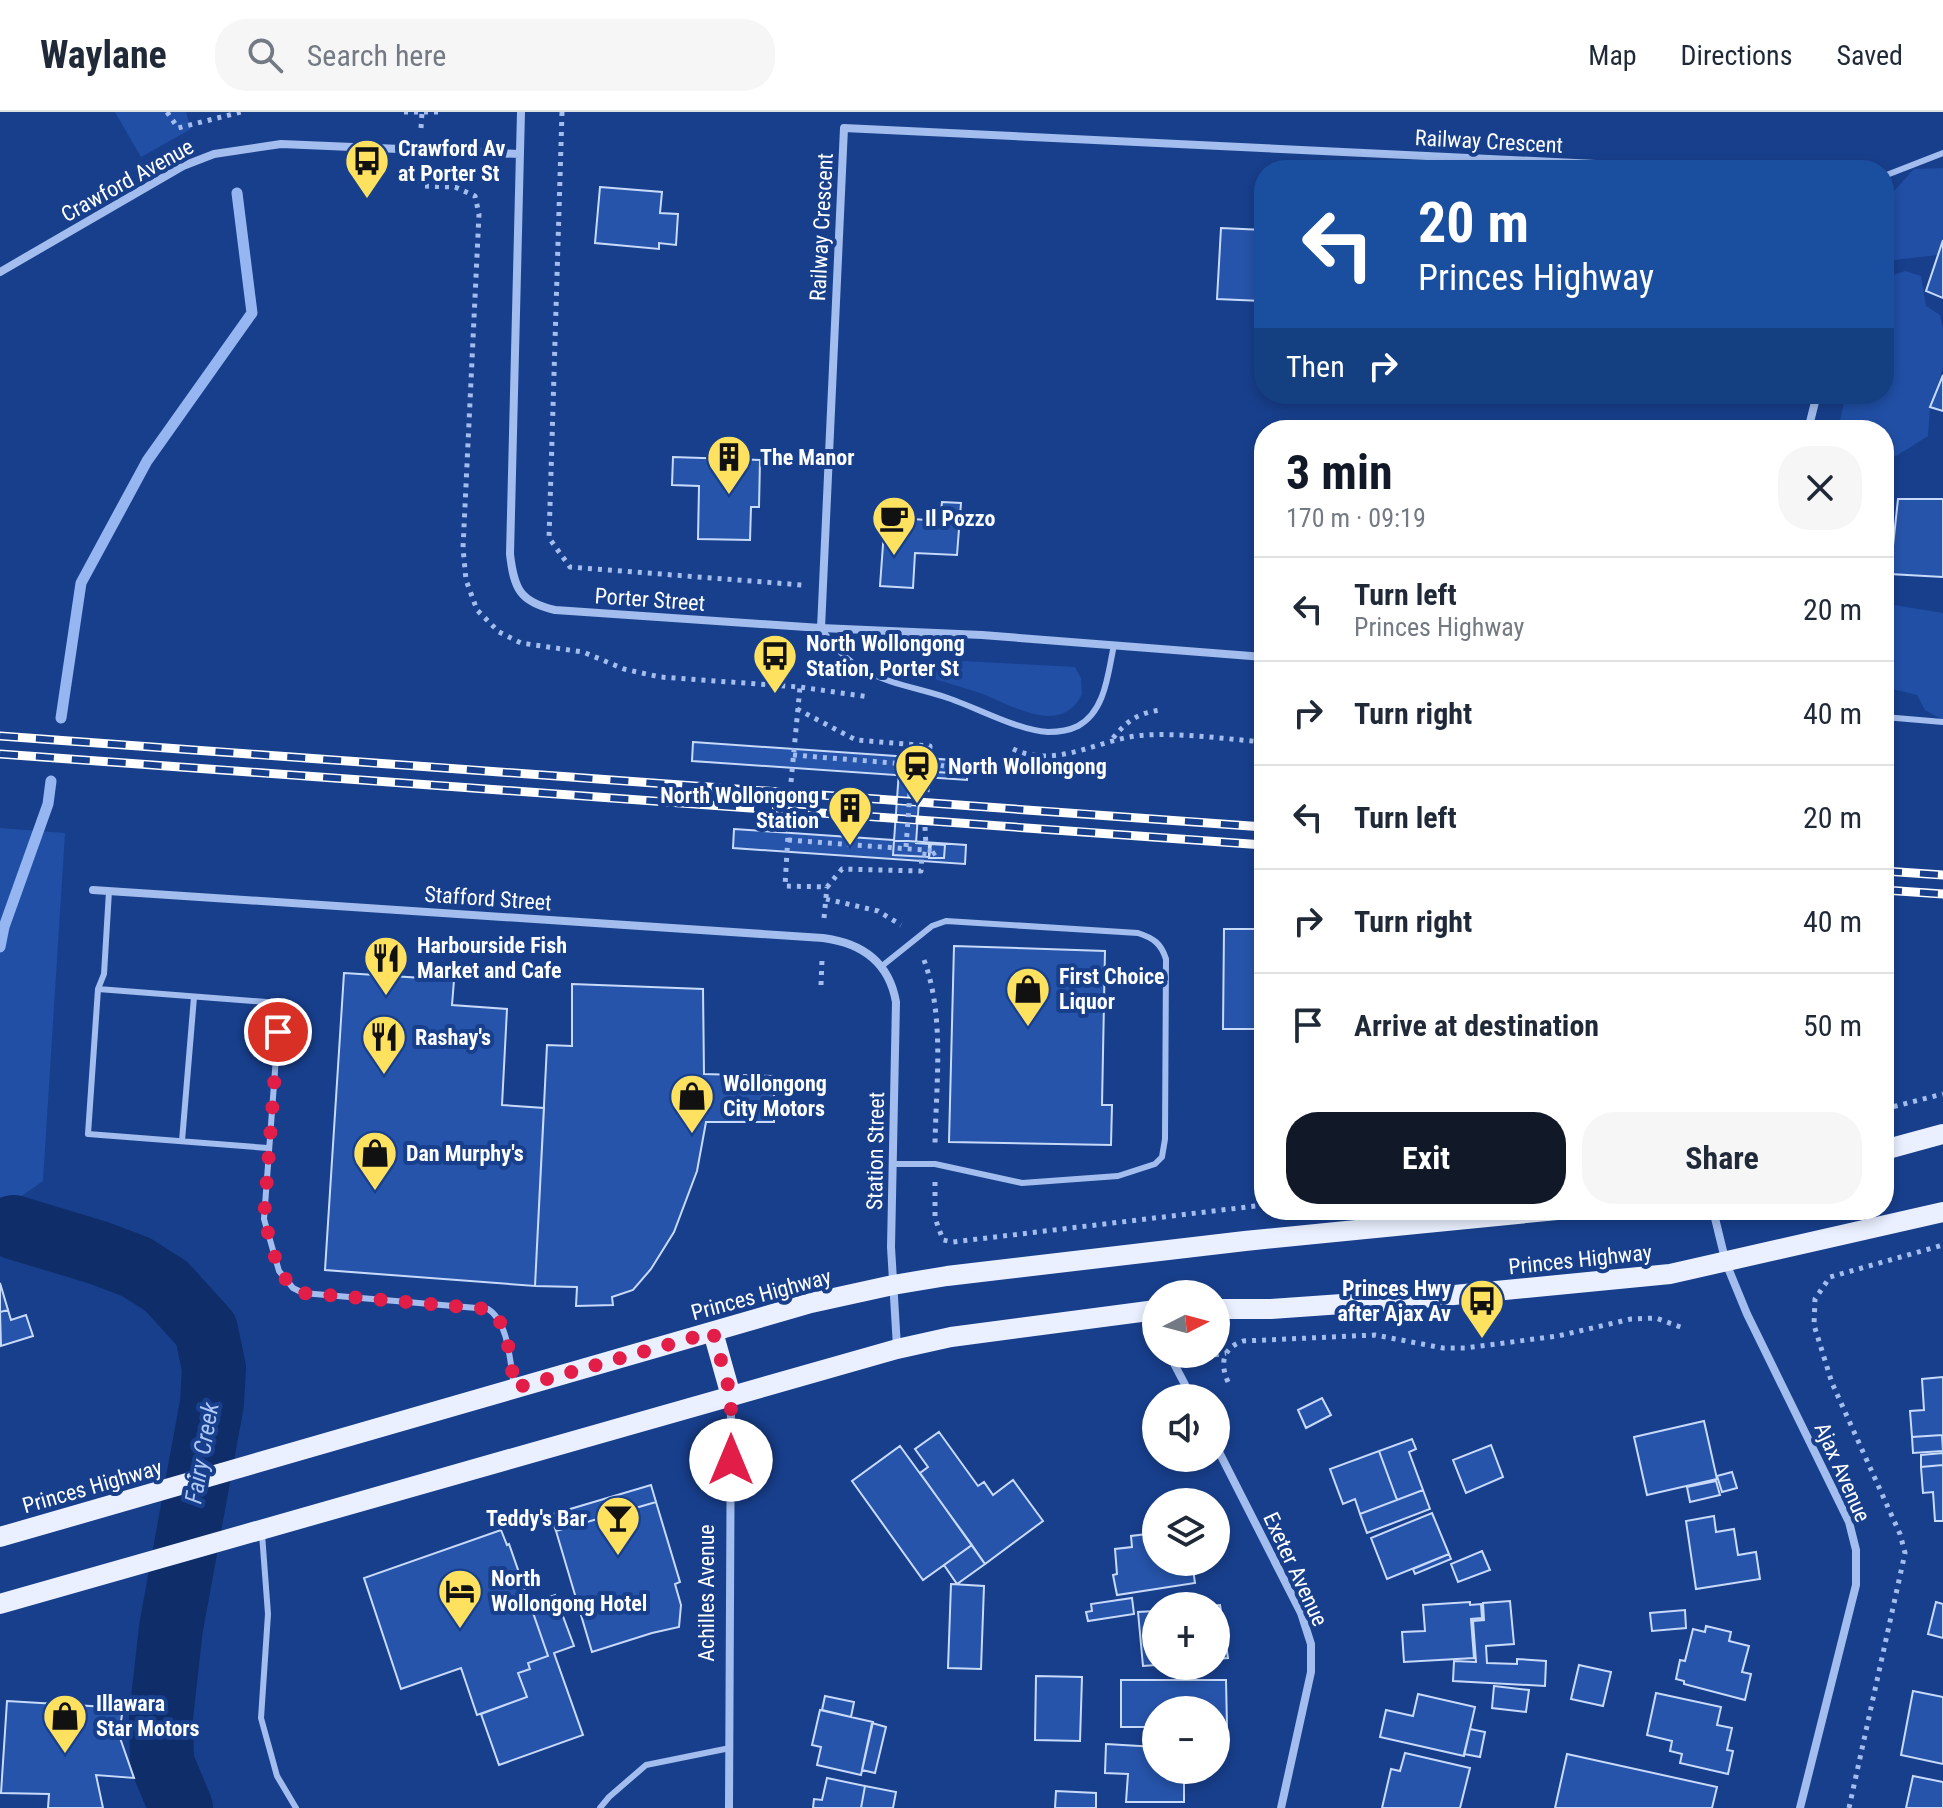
<!DOCTYPE html>
<meta charset="utf-8">
<style>
:root{--surface:#fff;--page:#f6f6f7;--text:#1f2937;--muted:#747a83;--line:#e0e1e3;--accent:#111827}
body{margin:0;font-family:"Roboto Condensed",sans-serif;background:var(--page);color:var(--text);height:100vh;display:flex;flex-direction:column;font-size:30px;white-space:nowrap}
*{box-sizing:border-box;margin:0}
p{font-size:26px;color:var(--muted)}
.icon{flex:none;width:44px;height:44px;fill:none;stroke:currentColor;stroke-width:2;stroke-linecap:round;stroke-linejoin:round}
.map{position:relative;flex:1;overflow:hidden}
.drawer{position:absolute;left:1254px;top:308px;width:640px;height:800px;display:flex;flex-direction:column;background:var(--surface);border-radius:32px;box-shadow:0 4px 12px #0003}
.drawer>*{flex:none}
.guide{position:absolute;left:1254px;top:48px;width:640px;height:244px;border-radius:32px;box-shadow:0 4px 12px #0003;background:#1a4fa0;color:#fff;overflow:hidden}
.needle{width:52px;rotate:84deg}
.tools{position:absolute;left:1142px;top:1168px;display:grid;gap:16px}
.tools a{display:grid;place-items:center;width:88px;height:88px;border-radius:50%;background:var(--surface);box-shadow:0 4px 12px #0003;font-size:40px}
.pin{position:absolute;display:grid;place-items:center;width:68px;height:68px;color:#fff;margin:-34px;border:4px solid #fff;border-radius:50%;box-shadow:0 2px 8px #0007}
.me{position:absolute;width:88px;margin:-44px;rotate:0deg;stroke-linejoin:round;filter:drop-shadow(0 0 6px #0008)}
.turn{display:flex;align-items:center;gap:28px;height:168px;padding:0 32px;font-size:36px}
.turn .icon{width:104px;height:104px;stroke-width:2.5}
.turn b{display:block;font-size:56px;line-height:68px}
.then{display:flex;align-items:center;height:76px;padding:0 32px;background:#0003;gap:16px;font-size:30px}
.round{display:grid;place-items:center;flex:none;width:84px;height:84px;border-radius:32px;background:var(--page)}
.overview{display:flex;align-items:center;justify-content:space-between;height:136px;padding:0 32px}
h1{font-size:48px;font-weight:700;line-height:60px;color:var(--accent)}
.primary-button{display:flex;gap:16px;margin-top:auto;padding:16px 32px}
.primary-button a{flex:1;height:92px;border-radius:32px;background:var(--accent);color:#fff;font-size:32px;font-weight:700;line-height:92px;text-align:center}
.primary-button a+a{background:var(--page);color:var(--text)}
ul{padding:0;list-style:none}
li{display:flex;align-items:center;gap:24px;height:104px;padding:0 32px;border-top:2px solid var(--line)}
li div{flex:1}
li b{display:block;font-size:30px}
li em{font-style:normal}
header{display:flex;align-items:center;gap:48px;box-sizing:border-box;height:112px;padding:0 40px;background:var(--surface);border-bottom:2px solid var(--line)}
header strong{font-size:38px}
nav{display:flex;gap:44px;margin-inline-start:auto;font-size:28px}
.search{width:560px;height:72px;background:var(--page);display:flex;align-items:center;gap:20px;box-sizing:border-box;padding:0 28px;border-radius:32px;color:var(--muted);font-size:30px}
.map>svg:first-child{display:block}
.green{fill:#204fa5}
.lines{fill:none;stroke-linecap:round;stroke-linejoin:round}
.stream{stroke:#95b6f1;stroke-width:11}
.river{stroke:#0f2d69;stroke-width:64}
.building{fill:#2654aa;stroke:#c8dafa;stroke-width:2}
.path{stroke:#a2bdee;stroke-width:5;stroke-dasharray:4 6;stroke-linecap:butt}
.lane{stroke:#a2bdee;stroke-width:6}
.street{stroke:#a2bdee;stroke-width:8}
.primary{stroke:#eaf0ff;stroke-width:20}
.rail-casing{stroke:#fff;stroke-width:9}
.rail{stroke:#183f8c;stroke-width:6;stroke-dasharray:18;stroke-linecap:butt}
.path-bridge{stroke:#a2bdee;stroke-width:5;stroke-dasharray:4 6;stroke-linecap:butt}
.route{stroke:#e11d48;stroke-width:14;stroke-dasharray:0 25.2}
.labels{text-anchor:middle;stroke-width:8;stroke-linejoin:round;paint-order:stroke}
.street-label{font-size:22px;fill:#fff;stroke:#183f8c}
.poi-label{font-size:22px;font-weight:bold;fill:#fff;stroke:#183f8c;text-anchor:start}
.water-label{font-size:24px;font-style:italic;fill:#aec8f6;stroke:#183f8c}
</style>
<header>
<strong>Waylane</strong>
<div class="search"><svg class="icon" aria-label="search" viewBox="0 0 24 24"><circle cx="10" cy="10" r="6"/><path d="M15 15l6 6"/></svg>Search here</div>
<nav><a>Map</a><a>Directions</a><a>Saved</a></nav>
</header>
<div class="map">
<svg width="1943" height="1696" viewBox="0 0 1943 1696">
<rect width="100%" height="100%" fill="#183f8c"/>
<!-- green -->
<path class="green" d="M115,0h71l5,17 -50,28z
M1943,56v69l-5,18 -54,6v-59l30,-33z
M1905,159l16,5 5,30 14,9 3,13v40l-13,39 -2,29 -32,20 -12,-4v-22h-46l8,-36h38v-116z
M1884,385l8,14 -2,63 4,31 49,8v107l-18,-10 -8,-15 -33,-8z
M964,549l111,6 6,11 1,16c-21,44 -72,10 -102,-1 -18,-6 -37,-11 -55,-17l-1,-4 23,-9z
M0,716l65,5 -22,348 -43,30z"/>
<g class="lines">
<!-- stream -->
<path class="stream" d="M61,606l20,-135 66,-122 105,-148 -15,-120
M0,835l4,-20 44,-123 3,-23
M0,1105l13,10"/>
<!-- river -->
<path class="river" d="M13,1115l86,26 37,14 30,19 40,44 8,38 -2,35 -41,225 -10,89 1,45 19,46"/>
</g>
<!-- building -->
<path class="building" d="M600,75l62,5 -2,21 18,1 -2,31 -17,-2v6l-64,-6z
M1221,116l43,2 -2,71 -45,-2z
M1943,128v58l-17,-7z
M1943,263v36l-13,-4z
M673,345l87,3 -1,47h-8l-1,33 -52,-1 1,-53 -27,-1z
M1898,387h45v78l-53,-3z
M942,390l19,1 -4,52 -42,-2 -2,35 -33,-2 5,-69 55,4z
M693,630l275,19 -1,19 -275,-19z
M900,645l37,3 -1,14 -15,-2 -5,71 13,1v13l-36,-2z
M938,647l13,1 -1,13 -13,-1z
M734,717l232,16 -1,19 -232,-16z
M931,732l14,1 -1,13h-15z
M1224,817h40v100h-41z
M954,834l151,5 -3,154h10l-1,40 -162,-3z
M344,861l110,7 -2,25 55,4 -5,96 42,3 -9,178 -210,-16z
M572,872l131,5 1,85 70,2v46h-68l-9,49 -23,61 -23,37 -18,21 -21,7 1,8 -37,1 1,-19 -42,-1 12,-241 25,1z
M0,1171l8,27 -8,2z
M8,1198l3,10 15,-5 7,21 -32,10 -1,-34z
M1943,1265v58l-31,2 -2,-26 14,-1 -2,-31z
M1322,1286l9,17 -25,13 -8,-18z
M1704,1309l13,58 -70,16 -13,-58z
M939,1320l39,54 6,-4 9,13 20,-15 30,41 -58,43 -65,-91 8,-6 -13,-18z
M1942,1323l1,16 -30,2 -1,-16z
M1412,1327l4,10 -7,3 14,38 -26,10 -18,-49z
M1491,1333l12,32 -37,16 -13,-33z
M900,1334l72,99 -49,35 -71,-99z
M1379,1339l18,49 -37,14 -5,-15 -12,5 -13,-35z
M1943,1341v12l-22,2v-12z
M1943,1353v56h-8l-2,-29 -10,1 -2,-26z
M1732,1360l5,16 -15,4 -5,-16z
M1716,1369l4,14 -30,7 -3,-15z
M651,1373l5,17 -100,29 -6,-16z
M1423,1378l7,19 -63,24 -7,-19z
M656,1390l24,80 -5,2 6,21 -2,22 -27,6 -60,19 -36,-121z
M1432,1401l17,41 -62,25 -16,-41z
M1714,1404l2,16 18,-3 4,26 18,-3 4,27 -64,10 -10,-68z
M501,1418l6,15 2,-1 39,112 -20,7 2,6 -12,4 9,24 -50,18 -16,-47 -60,21 -37,-111z
M1156,1421v29h36l3,21 -78,12 -4,-20 4,-1 -2,-25 17,-2 -1,-11z
M972,1433l13,19 -28,20 -13,-19z
M1482,1439l8,19 -32,12 -7,-18z
M1449,1442l2,5 -36,15 -2,-5z
M951,1472l33,2 -3,83 -33,-1z
M555,1483l19,51 -20,7 29,82 -84,30 -18,-51 46,-17 -9,-24 12,-4 -2,-6 20,-7 -18,-52z
M1132,1486l2,16 -46,7 -2,-9 6,-1 -1,-7z
M1510,1489l4,43 -28,2 1,17 30,1v-5l29,2 -1,25 -92,-5 1,-20 22,1 -3,-41 11,-1 -1,-17z
M1470,1490v3l11,-1 1,14 -11,1 3,39 -70,4 -2,-30 23,-1 -2,-26z
M1936,1490l7,2v34l-15,-4z
M1220,1493l8,53 -12,1v-53h-7z
M1685,1498l1,18 -34,3 -2,-18z
M1156,1499v54l-13,1 -5,-54z
M1706,1514l25,6 -2,9 20,5 -7,26 9,2 -6,26 -61,-16v-3l-8,-2 4,-19 5,1 8,-32 12,3z
M1579,1553l32,7 -8,34 -32,-7z
M1036,1564l46,1 -2,64 -45,-1z
M1121,1568h105l1,47h-11v-17h-60v17h-35z
M1494,1574l35,4 -3,22 -34,-4z
M1913,1579l30,6v67l-42,-9z
M1656,1581l65,14 -4,18 15,3 -5,22 6,1 -5,23 -48,-11 2,-9 -12,-3 2,-10 -25,-6z
M1418,1582l57,13 -11,49 -84,-19 6,-27 27,6z
M825,1584l29,6 -3,15 -29,-7z
M7,1589l116,7 -4,27 15,43 -38,-3 7,33h-55l1,-14 -48,-1z
M820,1598l53,12 -12,53 -44,-10 4,-18 -9,-2z
M872,1611l14,4 -11,46 -13,-3z
M1470,1617l15,3 -5,25 -16,-3z
M1106,1632l50,3v23h42l-1,7 -13,-1v26h-58l2,-28 -23,-1z
M1405,1641l65,15 -10,40h-78l9,-39 9,2z
M1567,1642l150,33 -5,21h-157z
M1913,1664l30,6v26h-37z
M827,1666l38,8 -4,22h-48l1,-9 8,1z
M865,1674l31,6 -3,16h-32z
M1056,1679l40,2v15h-41z"/>
<g class="lines">
<!-- path -->
<path class="path" d="M167,0l11,16 63,-16
M404,0h40
M562,0l-13,426 21,29 232,18
M421,16l1,-16
M421,58v16l34,1 20,9 4,18 -16,334 3,32 11,30 22,22 22,11 62,9 41,17 36,8 140,10 69,10
M797,597l59,31 74,6 -1,17 15,3
M1113,626c15,-18 25,-25 48,-28
M1013,637c45,21 88,-12 133,-14 39,-2 79,4 118,7
M793,643l138,11
M791,670l9,-95
M927,680l2,-24 14,-2
M789,706l-4,68 42,1 15,-18 79,2 1,-17 9,1 7,-4
M925,715l1,20
M788,728l149,11
M826,787l52,12 23,14
M824,806l3,-31
M924,848c21,57 12,123 11,184
M821,873l1,-25
M1884,997l59,-15
M935,1070v36l8,22 10,2 311,-37
M1195,1246l31,-5
M1228,1270c-8,-18 -6,-34 15,-41l132,-6 68,13h22l93,-12 73,-17 25,-1 27,10
M1849,1696l56,-255 -5,-19 -68,-151 -18,-58 1,-26 15,-22 113,-32"/>
<!-- lane -->
<path class="lane" d="M1884,64l59,-23
M821,516c12,17 24,32 43,42 25,14 54,18 81,27 31,10 71,33 103,35 10,0 22,-2 30,-6 28,-15 30,-54 36,-81
M1884,605l59,5
M109,779l-5,83 -6,15 -10,145 180,14
M882,854l50,-40 14,-5 192,12c15,5 23,10 28,26l-1,180 -3,18 -7,7 -37,12 -96,7 -87,-19h-43
M98,877l182,14 -16,216 15,52 14,17 10,5 185,16c21,13 22,54 26,77
M182,1029l12,-144
M262,1422l6,80 -7,104 16,58 19,32
M600,1696l9,-11 37,-32 84,-17"/>
<!-- street -->
<path class="street" d="M521,0l-11,442c4,35 10,48 45,56l266,18 161,7 282,22
M0,160l183,-106 31,-12 67,-10 238,10
M1808,318l9,-36
M821,516l23,-500 876,42
M93,778l730,48c39,5 66,24 73,64l-5,245 6,100
M1713,1098l13,53 21,51 102,208 7,28v35l-56,223
M1147,1199l9,17
M1169,1242l23,44
M1216,1334l85,167 10,31v28l-30,136
M729,1696l2,-411"/>
<!-- primary -->
<path class="primary" d="M1884,1038l59,-16
M1216,1197h55l142,-10 257,-25 273,-62
M713,1220l18,64
M0,1425l811,-234 82,-18 54,-9 298,-35 312,-31
M0,1492l897,-255 54,-12 205,-27"/>
<!-- rail casing -->
<g class="rail-casing">
<path id="rail" d="M0,624l1264,91
M0,642l1264,91
M1884,759l59,4
M1884,778l59,4"/>
</g>
<!-- rail -->
<use href="#rail" class="rail"/>
<!-- path-bridge -->
<path class="path-bridge" d="M906,735l6,-83"/>
</g>
<g class="lines">
<!-- route -->
<path class="route" d="M278,920l-14,187 15,52 14,17 10,5 185,16c22,13 22,56 27,79l198,-56 18,64v64"/>
</g>
<!-- icons -->
<defs>
<g id="bus-pin" transform="scale(2.3)"><path d="M0 17L-7.5 6A9.5 9.5 0 1 1 7.5 6Z" fill="#ffe160" stroke="#183f8c"/><path d="M-5-6H5V4H4V6H2V4H-2V6H-4V4H-5ZM-3.5-4V0h7V-4ZM-3.5 1.2v1.5H-2V1.2ZM2 1.2v1.5H3.5V1.2Z" fill="#111"/></g>
<g id="building-pin" transform="scale(2.3)"><path d="M0 17L-7.5 6A9.5 9.5 0 1 1 7.5 6Z" fill="#ffe160" stroke="#183f8c"/><path d="M-4-6H4V6H1V3H-1V6H-4ZM-2.5-4.3h1.7v1.8h-1.7ZM.8-4.3h1.7v1.8H.8ZM-2.5-1h1.7V.8h-1.7ZM.8-1h1.7V.8H.8Z" fill="#111"/></g>
<g id="cafe-pin" transform="scale(2.3)"><path d="M0 17L-7.5 6A9.5 9.5 0 1 1 7.5 6Z" fill="#ffe160" stroke="#183f8c"/><path d="M-5.5-4.5H6V0H3Q3 3.5 0 3.5H-2.5Q-5.5 3.5-5.5 0ZM3-3.2v2h1.7v-2ZM-6 4.5H4V6H-6Z" fill="#111"/></g>
<g id="station-pin" transform="scale(2.3)"><path d="M0 17L-7.5 6A9.5 9.5 0 1 1 7.5 6Z" fill="#ffe160" stroke="#183f8c"/><path d="M-3-6H3Q5-6 5-4V2Q5 4 3 4L4.5 6H3L1.5 4h-3L-3 6H-4.5L-3 4Q-5 4-5 2V-4Q-5-6-3-6ZM-3.5-4v3h7v-3ZM-3.5 1v1.5H-2V1ZM2 1v1.5H3.5V1Z" fill="#111"/></g>
<g id="restaurant-pin" transform="scale(2.3)"><path d="M0 17L-7.5 6A9.5 9.5 0 1 1 7.5 6Z" fill="#ffe160" stroke="#183f8c"/><path d="M-5-6h1v4h1v-4h1v4h1v-4h1v5L-1.5 .5V6h-2V.5L-5-1ZM5-6V6H3V1.5H1.5Q1.5-4 5-6Z" fill="#111"/></g>
<g id="shop-pin" transform="scale(2.3)"><path d="M0 17L-7.5 6A9.5 9.5 0 1 1 7.5 6Z" fill="#ffe160" stroke="#183f8c"/><path d="M-5-2.5h2.3a2.7 3.5 0 0 1 5.4 0H5L5.5 6h-11ZM-1.5-2.5h3a1.5 2.3 0 0 0-3 0Z" fill="#111"/></g>
<g id="bar-pin" transform="scale(2.3)"><path d="M0 17L-7.5 6A9.5 9.5 0 1 1 7.5 6Z" fill="#ffe160" stroke="#183f8c"/><path d="M-6-5H6L.8 .8V4.5H3.5V6h-7V4.5H-.8V.8Z" fill="#111"/></g>
<g id="hotel-pin" transform="scale(2.3)"><path d="M0 17L-7.5 6A9.5 9.5 0 1 1 7.5 6Z" fill="#ffe160" stroke="#183f8c"/><path d="M-6-4.5h1.5V1H6V5H4.5V3h-9V5H-6ZM-4 0a1.8 1.8 0 1 1 3.6 0ZM.5 0V-2.5h3Q6-2.5 6 0Z" fill="#111"/></g>
</defs>
<g fill-rule="evenodd">
<use href="#bus-pin" x="367" y="49"/>
<use href="#building-pin" x="729" y="345"/>
<use href="#cafe-pin" x="894" y="406"/>
<use href="#bus-pin" x="775" y="544"/>
<use href="#station-pin" x="917" y="654"/>
<use href="#building-pin" x="850" y="696"/>
<use href="#restaurant-pin" x="386" y="846"/>
<use href="#shop-pin" x="1028" y="877"/>
<use href="#restaurant-pin" x="384" y="925"/>
<use href="#shop-pin" x="692" y="984"/>
<use href="#shop-pin" x="375" y="1041"/>
<use href="#bus-pin" x="1482" y="1189"/>
<use href="#bar-pin" x="618" y="1406"/>
<use href="#hotel-pin" x="460" y="1479"/>
<use href="#shop-pin" x="65" y="1604"/>
</g>
<g class="labels">
<!-- street labels -->
<g class="street-label">
<text transform="translate(1489 29) rotate(3)" y="8">Railway Crescent</text>
<text transform="translate(127 68) rotate(-29)" y="8">Crawford Avenue</text>
<text transform="translate(821 115) rotate(-87)" y="8">Railway Crescent</text>
<text transform="translate(650 487) rotate(4)" y="8">Porter Street</text>
<text transform="translate(488 786) rotate(4)" y="8">Stafford Street</text>
<text transform="translate(875 1039) rotate(-89)" y="8">Station Street</text>
<text transform="translate(1580 1147) rotate(-6)" y="8">Princes Highway</text>
<text transform="translate(761 1182) rotate(-15)" y="8">Princes Highway</text>
<text transform="translate(1843 1360) rotate(66)" y="8">Ajax Avenue</text>
<text transform="translate(92 1374) rotate(-16)" y="8">Princes Highway</text>
<text transform="translate(1296 1457) rotate(65)" y="8">Exeter Avenue</text>
<text transform="translate(706 1481) rotate(-90)" y="8">Achilles Avenue</text>
</g>
<!-- poi labels -->
<g class="poi-label">
<text x="398" y="44">Crawford Av<tspan x="398" dy="25">at Porter St</tspan></text>
<text x="760" y="353">The Manor</text>
<text x="925" y="414">Il Pozzo</text>
<text x="806" y="539">North Wollongong<tspan x="806" dy="25">Station, Porter St</tspan></text>
<text x="948" y="662">North Wollongong</text>
<text x="819" y="691" text-anchor="end">North Wollongong<tspan x="819" dy="25">Station</tspan></text>
<text x="417" y="841">Harbourside Fish<tspan x="417" dy="25">Market and Cafe</tspan></text>
<text x="1059" y="872">First Choice<tspan x="1059" dy="25">Liquor</tspan></text>
<text x="415" y="933">Rashay's</text>
<text x="723" y="979">Wollongong<tspan x="723" dy="25">City Motors</tspan></text>
<text x="406" y="1049">Dan Murphy's</text>
<text x="1451" y="1184" text-anchor="end">Princes Hwy<tspan x="1451" dy="25">after Ajax Av</tspan></text>
<text x="587" y="1414" text-anchor="end">Teddy's Bar</text>
<text x="491" y="1474">North<tspan x="491" dy="25">Wollongong Hotel</tspan></text>
<text x="96" y="1599">Illawara<tspan x="96" dy="25">Star Motors</tspan></text>
</g>
<!-- water labels -->
<g class="water-label">
<text transform="translate(202 1341) rotate(-80)" y="8">Fairy Creek</text>
</g>
</g>
</svg>
<div class="tools">
<a><svg class="needle" viewBox="-14 -14 28 28"><path d="M0-13l5 13h-10z" fill="#e53935"/><path d="M0 13l5-13h-10z" fill="#747a83"/></svg></a>
<a><svg class="icon" aria-label="sound" viewBox="0 0 24 24"><path d="M4 9h4l5-4v14l-5-4H4zM17 9q2 3 0 6"/></svg></a>
<a><svg class="icon" aria-label="layers" viewBox="0 0 24 24"><path d="M12 4l9 5-9 5-9-5zM3 14l9 5 9-5"/></svg></a>
<a>+</a>
<a>−</a>
</div>
<div class="pin" style="left:278px;top:920px;background:#d93025"><svg class="icon" aria-label="arrive" viewBox="0 0 24 24"><path d="M6 21V4h12l-3 4 3 4H6"/></svg></div>
<svg class="me" style="left:731px;top:1348px" viewBox="-20 -20 40 40"><circle r="19" fill="#fff"/><path d="M0-13L10 11 0 6-10 11z" fill="#e11d48"/></svg>
<div class="guide">
<div class="turn"><svg class="icon" aria-label="left" viewBox="0 0 24 24"><path d="M17 20v-9H6M10 6l-5 5 5 5"/></svg><div><b>20 m</b>Princes Highway</div></div>
<div class="then">Then<svg class="icon" aria-label="right" viewBox="0 0 24 24"><path d="M7 20v-9h11M14 6l5 5-5 5"/></svg></div>
</div>
<section class="drawer">
<div class="overview"><div><h1>3 min</h1><p>170 m · 09:19</p></div><a class="round"><svg class="icon" aria-label="close" viewBox="0 0 24 24"><path d="M6 6l12 12M18 6L6 18"/></svg></a></div>
<ul>
<li><svg class="icon" aria-label="left" viewBox="0 0 24 24"><path d="M17 20v-9H6M10 6l-5 5 5 5"/></svg><div><b>Turn left</b><p>Princes Highway</p></div><em>20 m</em></li>
<li><svg class="icon" aria-label="right" viewBox="0 0 24 24"><path d="M7 20v-9h11M14 6l5 5-5 5"/></svg><div><b>Turn right</b></div><em>40 m</em></li>
<li><svg class="icon" aria-label="left" viewBox="0 0 24 24"><path d="M17 20v-9H6M10 6l-5 5 5 5"/></svg><div><b>Turn left</b></div><em>20 m</em></li>
<li><svg class="icon" aria-label="right" viewBox="0 0 24 24"><path d="M7 20v-9h11M14 6l5 5-5 5"/></svg><div><b>Turn right</b></div><em>40 m</em></li>
<li><svg class="icon" aria-label="arrive" viewBox="0 0 24 24"><path d="M6 21V4h12l-3 4 3 4H6"/></svg><div><b>Arrive at destination</b></div><em>50 m</em></li>
</ul>
<div class="primary-button"><a>Exit</a><a>Share</a></div>
</section>
</div>
